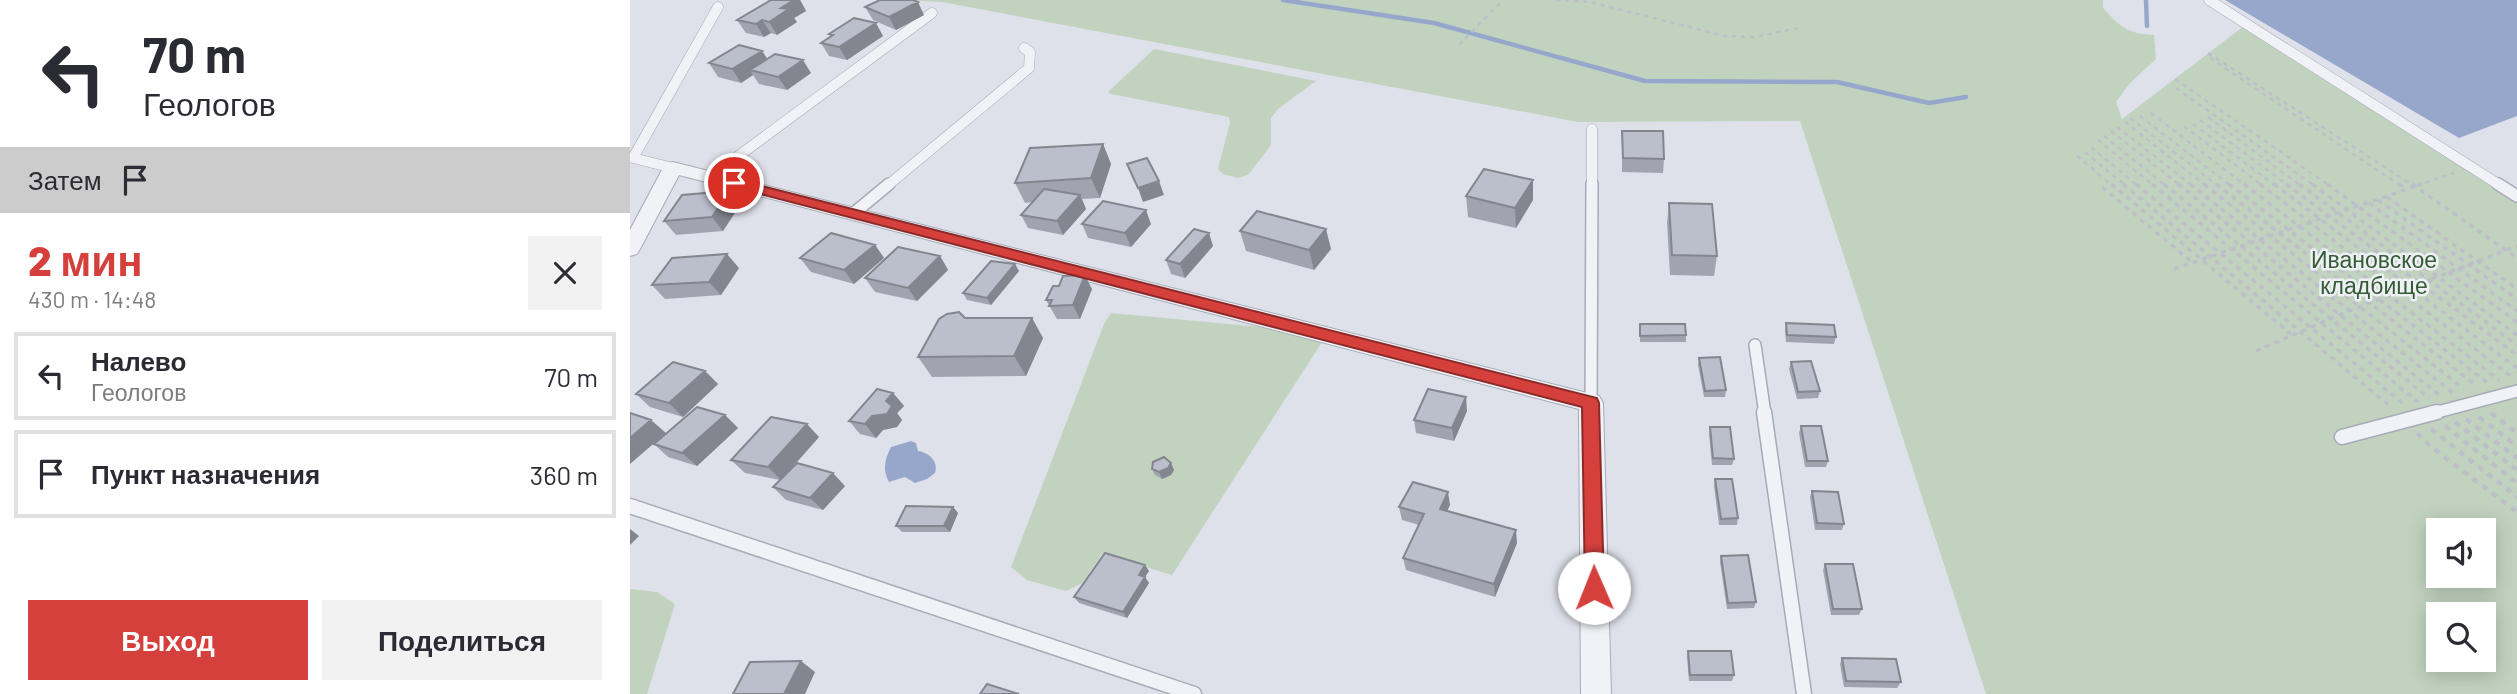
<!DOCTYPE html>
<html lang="ru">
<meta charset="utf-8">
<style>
:root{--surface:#fff;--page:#f2f2f3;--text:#2b2b33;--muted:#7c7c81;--line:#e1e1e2;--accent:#d5403d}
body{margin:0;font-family:Barlow,sans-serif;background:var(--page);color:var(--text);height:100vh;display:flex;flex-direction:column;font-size:26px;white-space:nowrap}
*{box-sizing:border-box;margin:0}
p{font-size:23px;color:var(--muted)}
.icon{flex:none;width:38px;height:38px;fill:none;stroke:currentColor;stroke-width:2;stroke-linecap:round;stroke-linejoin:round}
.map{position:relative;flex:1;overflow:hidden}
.drawer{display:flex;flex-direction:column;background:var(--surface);width:630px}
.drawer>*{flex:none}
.banner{background:#fff;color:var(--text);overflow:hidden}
.fabs{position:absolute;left:1796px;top:518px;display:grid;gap:14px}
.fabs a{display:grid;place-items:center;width:70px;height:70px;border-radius:0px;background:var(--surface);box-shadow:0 4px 18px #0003;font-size:35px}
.pin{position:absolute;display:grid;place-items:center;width:60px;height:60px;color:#fff;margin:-30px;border:4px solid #fff;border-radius:50%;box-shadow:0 2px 7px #0007}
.me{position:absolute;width:77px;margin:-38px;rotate:359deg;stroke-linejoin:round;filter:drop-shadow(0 0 5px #0008)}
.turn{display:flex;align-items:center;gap:24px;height:147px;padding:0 28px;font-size:32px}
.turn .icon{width:91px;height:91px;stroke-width:2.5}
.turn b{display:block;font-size:49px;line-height:60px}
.then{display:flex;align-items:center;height:66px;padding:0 28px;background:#0003;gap:14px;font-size:26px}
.round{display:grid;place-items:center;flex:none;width:74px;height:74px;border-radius:0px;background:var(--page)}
.overview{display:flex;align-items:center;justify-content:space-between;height:119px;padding:0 28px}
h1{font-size:42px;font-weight:800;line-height:52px;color:var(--accent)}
.cta{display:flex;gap:14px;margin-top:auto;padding:14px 28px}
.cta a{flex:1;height:80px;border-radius:0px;background:var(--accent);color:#fff;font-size:28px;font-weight:800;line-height:80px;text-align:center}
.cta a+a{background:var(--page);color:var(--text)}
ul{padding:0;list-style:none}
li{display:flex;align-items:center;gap:21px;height:88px;margin:0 14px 10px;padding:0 14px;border:4px solid var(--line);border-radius:0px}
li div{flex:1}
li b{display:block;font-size:26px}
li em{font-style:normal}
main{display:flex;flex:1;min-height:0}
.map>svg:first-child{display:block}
.green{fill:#c1d3bf;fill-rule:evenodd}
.water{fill:#97a7cb}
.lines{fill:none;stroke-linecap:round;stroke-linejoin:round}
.stream{stroke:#97a7cb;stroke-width:4.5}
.lane-far2-casing{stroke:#a7abb7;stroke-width:11}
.lane-far1-casing{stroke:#a7abb7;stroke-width:14}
.lane-casing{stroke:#a7abb7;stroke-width:17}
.street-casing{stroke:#a7abb7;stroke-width:2}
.path-far2{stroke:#bcbfc8;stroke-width:2.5;stroke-dasharray:4.5 4.5;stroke-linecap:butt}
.path-far1{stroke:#bcbfc8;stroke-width:3.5;stroke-dasharray:5 5;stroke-linecap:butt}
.path{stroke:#bcbfc8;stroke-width:4.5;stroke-dasharray:6 6;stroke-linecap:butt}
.lane-far2{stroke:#f1f2f7;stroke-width:10}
.lane-far1{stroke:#f1f2f7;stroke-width:11}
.lane{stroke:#f1f2f7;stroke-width:14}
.street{fill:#f1f2f7;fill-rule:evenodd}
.wall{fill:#a1a4af}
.shaded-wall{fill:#83868f}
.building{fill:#bbbfcc;stroke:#83868f;stroke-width:2}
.route{fill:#d5403d;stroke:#8a2a28;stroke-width:2}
.labels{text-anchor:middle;stroke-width:5;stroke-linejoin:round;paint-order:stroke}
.park-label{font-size:23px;fill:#345d33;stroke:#eef0f6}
</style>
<main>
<section class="drawer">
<div class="banner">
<div class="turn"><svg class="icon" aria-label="left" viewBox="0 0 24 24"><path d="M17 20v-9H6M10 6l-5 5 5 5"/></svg><div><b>70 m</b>Геологов</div></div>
<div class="then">Затем<svg class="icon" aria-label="arrive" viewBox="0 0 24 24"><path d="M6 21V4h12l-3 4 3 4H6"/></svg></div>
</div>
<div class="overview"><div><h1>2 мин</h1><p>430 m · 14:48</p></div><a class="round"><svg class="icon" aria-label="close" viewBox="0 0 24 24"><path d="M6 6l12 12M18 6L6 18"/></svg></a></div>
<ul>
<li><svg class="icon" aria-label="left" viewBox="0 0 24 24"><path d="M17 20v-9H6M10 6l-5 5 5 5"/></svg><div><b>Налево</b><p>Геологов</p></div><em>70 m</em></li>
<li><svg class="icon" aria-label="arrive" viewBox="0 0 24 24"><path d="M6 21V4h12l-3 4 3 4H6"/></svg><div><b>Пункт назначения</b></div><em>360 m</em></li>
</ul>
<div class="cta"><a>Выход</a><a>Поделиться</a></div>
</section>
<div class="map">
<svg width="1887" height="694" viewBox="0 0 1887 694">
<rect width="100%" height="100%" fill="#dee1e9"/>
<!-- green -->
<path class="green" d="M277,0h1196v8c19,20 23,25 51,27l2,24 -26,24 -14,19 6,17 122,-93 273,173v495h-531l-186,-573 -222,1 -636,-120zM1808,530h45v46h-45zM1808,614h45v46h-45z
M524,49l162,32 -38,28 -7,9v27l-23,30 -10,3 -15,-4 -5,-5 12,-46 -1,-6 -118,-23 -3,-2z
M481,313l150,14 63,12 -152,236 -70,-21 -20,29 -16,8 -39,-11 -16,-13 93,-243z
M0,589l27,3 18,12 -28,90h-17z"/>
<!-- water -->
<path class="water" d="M1595,0h292v116l-58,22z
M281,441l5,2 2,8c10,1 21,10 17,22l-8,6 -12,4 -10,-6 -16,5c-7,-12 -4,-24 2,-35z"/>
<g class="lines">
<!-- stream -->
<path class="stream" d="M653,0l151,23 211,58 192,1 92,21 37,-6
M1516,0l1,26"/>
<!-- lane-far2 casing -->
<g class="lane-far2-casing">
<path id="lane-far2" d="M1579,0l292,186
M43,168l-40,-10 85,-151
M80,177l222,-164
M257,186l142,-118 1,-16 -6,-4
M962,186v-57"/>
</g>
<!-- lane-far1 casing -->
<g class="lane-far1-casing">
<path id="lane-far1" d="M1868,184l19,12
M224,213l35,-29
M1125,345l10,69
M961,403l1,-219
M1800,414l87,-23"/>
</g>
<!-- lane casing -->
<g class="lane-casing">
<path id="lane" d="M1134,412l40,282
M1712,437l95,-25
M0,506l564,188"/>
</g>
<!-- street casing -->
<g class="street-casing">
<path id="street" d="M43,162l926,234 4,7 8,291h-30l-2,-285 -900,-234 -39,74 -3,5 -7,2v-26l33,-62 3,-4z"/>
</g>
<!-- path-far2 -->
<path class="path-far2" d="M926,0l34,2 135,34 30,1 43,-9
M829,45l44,-45
M1578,53l206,133
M1580,58l191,128
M1545,79l155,107
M1546,88l139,98
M1521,113l95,73
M1510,116l91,70
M1578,117l93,69
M1500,118l88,68
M1570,120l89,66
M1495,122l81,64
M1563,124l83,62
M1554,126l79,60
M1487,127l76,59
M1481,131l70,55
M1474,136l62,50
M1468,140l56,46
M1461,147l47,39
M1455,152l41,34
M1447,156l36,30
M1787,186l37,-13"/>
<!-- path-far1 -->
<path class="path-far1" d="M1481,184l181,151
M1493,184l269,224
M1506,184l269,221
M1522,184l266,218
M1534,184l265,214
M1548,184l261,211
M1560,184l263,209
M1574,184l260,205
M1586,184l261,202
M1599,184l259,199
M1614,184l255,196
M1630,184l253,194
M1644,184l243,184
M1656,184l231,171
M1669,184l218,161
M1682,184l205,151
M1697,184l190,138
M1769,184l7,5
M1782,184l105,74
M1472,187l91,76
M1757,197l130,92
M1748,200l139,99
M1739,203l148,108
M1544,269l248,-85
M1626,351l85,-37 176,-68"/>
<!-- path -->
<path class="path" d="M1861,413l26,20
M1849,417l38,29
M1836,419l51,39
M1825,422l62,48
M1815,426l72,57
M1801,429l86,68
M1787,433l13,13 87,66"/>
<!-- lane-far2 -->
<use href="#lane-far2" class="lane-far2"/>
<!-- lane-far1 -->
<use href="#lane-far1" class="lane-far1"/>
<!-- lane -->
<use href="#lane" class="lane"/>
<!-- street -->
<use href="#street" class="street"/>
</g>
<!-- wall -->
<path class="wall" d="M141,0h29l6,11 -12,7 3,4 -20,13 -6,-2 -7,4 -18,-4 -9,-13z
M235,7l59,8 -28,15 -23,-10z
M199,34l54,2 -36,24 -18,-4 -8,-13 10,-6z
M132,51l5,8 44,14 -24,17 -28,-6 -6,-9 -12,8 -23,-6 -9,-14z
M992,131l42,28 -1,14 -41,-1z
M473,144l8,20 -11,34 -18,1 4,10 -23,26 -35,-7 -7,-13 11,-13 -7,1 -10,-20z
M99,191l11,14 -17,26 -47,4 -12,-14z
M836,196l67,4 -17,28 -48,-11z
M1039,203l48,53 -3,20 -44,-1 -3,-52z
M452,224h69l-20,23 -43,-9z
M610,231l91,18 -17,21 -68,-19z
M245,245l9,13 -30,26 -43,-12 -11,-14z
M583,246l-28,32 -14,-4 -5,-14z
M310,256l8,14 -31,31 -42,-9 -10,-14z
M109,268l-18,27 -56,4 -13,-14z
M389,271l-28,34 -24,-5 -4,-7z
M429,286l33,3 -12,30h-23l-11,-19z
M335,318h67l11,20 -17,38 -94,1 -14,-20z
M1156,323l50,14 -2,7 -48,-2 -1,-12z
M1010,324l46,11v7h-46z
M1069,358l27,32 -1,7h-21l-6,-32z
M1161,362l29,29 -2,7 -21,1 -8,-30z
M75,371l13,13 -35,33 -33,-10 -14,-13z
M263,393l11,13 -7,7 5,7 -5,7 -14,3 -7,8 -16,-4 -11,-13z
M837,411l-13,30 -38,-8 -2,-13z
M95,415l13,13 -41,38 -29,-9 -14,-13z
M1171,426l27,35 -2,6h-21l-6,-34z
M1080,427l24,32 -2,6h-20l-3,-31z
M189,437l-30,34 56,15 -22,24 -37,-10 -13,-13 7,-7 -35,-7 -14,-13z
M541,463l3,7 -3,5 -9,4 -7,-4 -3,-6z
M1085,479l23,39 -1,7h-18l-5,-39z
M1182,491l32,33 -2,6h-27l-5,-33z
M820,505l-3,6 70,32 -22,54 -89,-27 -3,-12 16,-33 -17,-5 -3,-13z
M323,507l5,6 -8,19h-48l-6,-6z
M1091,556l35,46 -2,6 -27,1 -7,-47z
M1195,564l37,45 -3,6h-28l-8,-45z
M519,571l-4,6 4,6 -22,35 -48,-15 -5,-6z
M1058,651l46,24 -2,6h-43l-2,-24z
M1212,658l59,24 -4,6 -53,-1 -4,-23z"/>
<!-- shaded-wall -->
<path class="shaded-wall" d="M164,0h6l6,11 -12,7 3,4 -20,13 -8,-13 12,-14z
M288,2l6,13 -28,15 -7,-13z
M132,20l9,13 -7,4 -8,-13z
M246,23l7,13 -36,24 -8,-13z
M132,51l9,13 -21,6 3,5 -12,8 -9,-14z
M173,60l8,13 -24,17 -9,-13z
M473,144l8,20 -11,34 -9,-20z
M903,180v20l-17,28 -1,-20z
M529,181l5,14 -21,7 -5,-14z
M99,191l11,14 -17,26 -11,-14z
M450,195l6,14 -23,26 -6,-14z
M516,210l5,14 -20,23 -6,-14z
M696,229l5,20 -17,21 -5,-20z
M579,233l4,13 -28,32 -5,-14z
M245,245l9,13 -30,26 -10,-14z
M97,254l12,14 -18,27 -12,-13z
M310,256l8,14 -31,31 -9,-13z
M385,264l4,7 -28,34 -4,-7z
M455,275l7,14 -12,30 -7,-14z
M402,318l11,20 -17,38 -12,-20z
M75,371l13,13 -35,33 -14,-14z
M263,393l11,13 -7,7 5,7 -5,7 -14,3 -7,8 -11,-14z
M836,397l1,14 -13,30 -2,-13z
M95,415l13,13 -41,38 -15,-13z
M21,420l15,13 -36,31v-26z
M177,424l12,13 -38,43 -13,-13z
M541,463l3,7 -3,5 -9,4 -3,-7z
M203,473l12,13 -22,24 -13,-12z
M818,492l2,13 -8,16 -2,-12z
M323,507l5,6 -8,19 -6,-6z
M0,529l9,7 -9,9z
M886,530l1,13 -22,54 -1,-13z
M515,565l4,6 -7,10 -3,-6z
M515,577l4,6 -22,35 -4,-6z
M171,661l14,11 -10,22h-21z"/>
<!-- building -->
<path class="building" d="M141,0h23l-13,8 8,1 -20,13 -7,-2 -6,4 -19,-4z
M250,0h33l5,2 -29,15 -24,-10z
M224,18l22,5 -37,24 -18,-4 12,-8 -4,-1z
M109,45l23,6 -30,18 -23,-6z
M145,54l28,6 -25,17 -28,-7z
M992,131h41l1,28 -41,-1z
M473,144l-12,34 -76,5 15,-35z
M517,158l12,23 -21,7 -11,-24z
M854,169l49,11 -18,28 -49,-12z
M414,189l36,6 -23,26 -36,-6z
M99,191l-17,26 -48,4 18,-26z
M473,201l43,9 -21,23 -43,-9z
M1039,203l43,1 5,52 -45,-1z
M627,211l69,18 -17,21 -69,-19z
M564,229l15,4 -29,31 -14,-4z
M201,233l44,12 -31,25 -44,-12z
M268,247l42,9 -32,32 -43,-10z
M97,254l-18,28 -57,3 20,-27z
M361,261l24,3 -28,34 -24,-5z
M455,275l-12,30 -24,1 3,-6h-6l7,-14h6l4,-10z
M329,312l6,6h67l-18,38 -96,1 21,-38 8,-5z
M1156,323l48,2 2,12 -49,-2z
M1010,324h45l1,11 -46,1z
M1090,357l6,33 -21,1 -6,-33z
M1181,361l9,30 -22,1 -7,-30z
M43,362l32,9 -36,32 -33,-9z
M247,389l16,4 -7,8 6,5 -5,8 -15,2 -7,8 -16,-3z
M798,389l38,8 -14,31 -38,-8z
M67,407l28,8 -43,38 -28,-9z
M0,413l21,7 -21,18z
M141,417l36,7 -39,43 -37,-7z
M1171,426h20l7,35h-21z
M1080,427h20l4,32 -21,-1z
M534,457l7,6 -3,5 -9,4 -7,-3 1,-7z
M167,463l36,10 -23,25 -37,-11z
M1085,479h17l6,39 -17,1z
M783,482l35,10 -8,17 76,21 -22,54 -91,-26 21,-44 -25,-7z
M1182,491l26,1 6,32 -27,-1z
M276,506l47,1 -9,19h-48z
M475,553l40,12 -6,10 6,2 -22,35 -49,-15z
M1118,555l8,47 -28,1 -7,-47z
M1195,564h28l9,45h-29z
M1058,651h43l3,24h-44z
M1212,658l54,1 5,23 -55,-1z
M171,661l-17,33h-51l17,-32z
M357,684l32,10h-39z"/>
<!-- route -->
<path class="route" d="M104,179l863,219 2,5 5,185 -3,6 -7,3 -7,-3 -2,-6 -3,-181 -853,-221 -2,-3z"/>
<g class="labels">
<!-- park labels -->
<g class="park-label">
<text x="1744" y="268">Ивановское<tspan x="1744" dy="26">кладбище</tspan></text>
</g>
</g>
</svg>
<div class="fabs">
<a><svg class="icon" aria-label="sound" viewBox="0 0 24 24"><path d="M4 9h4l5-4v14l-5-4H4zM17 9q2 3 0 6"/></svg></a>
<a><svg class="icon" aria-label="search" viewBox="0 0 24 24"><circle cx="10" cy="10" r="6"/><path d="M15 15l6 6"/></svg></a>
</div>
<div class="pin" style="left:104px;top:183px;background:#d93025"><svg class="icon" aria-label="arrive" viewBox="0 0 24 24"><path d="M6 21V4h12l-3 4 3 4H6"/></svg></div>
<svg class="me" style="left:964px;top:588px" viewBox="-20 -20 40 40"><circle r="19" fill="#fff"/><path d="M0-13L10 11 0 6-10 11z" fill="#d5403d"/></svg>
</div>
</main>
